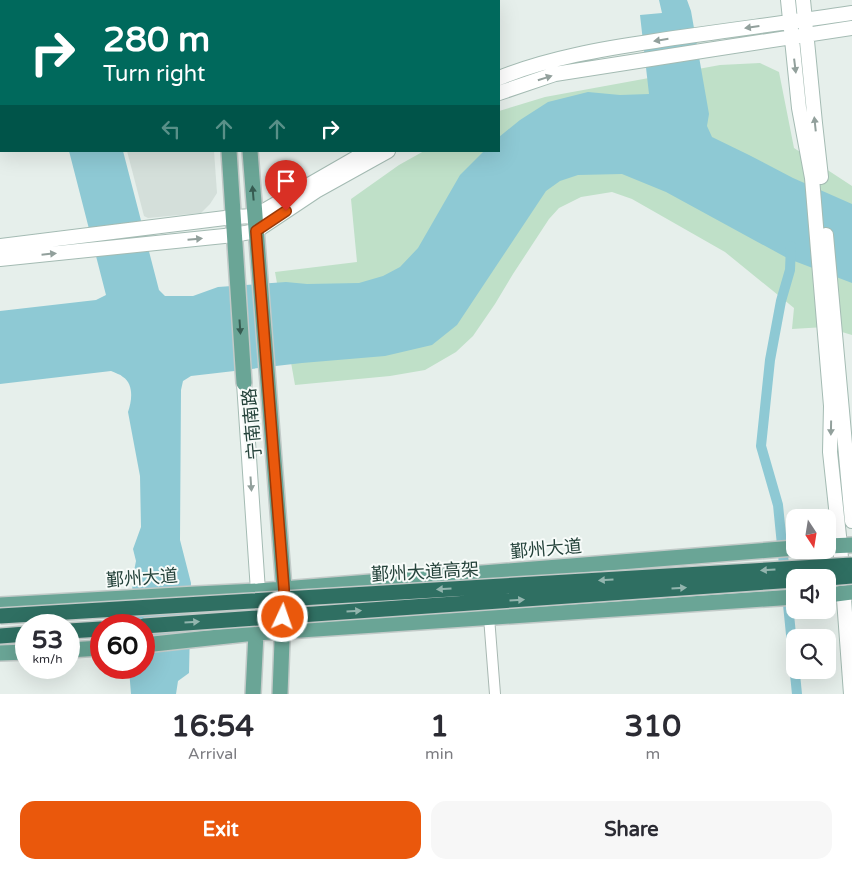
<!DOCTYPE html>
<meta charset="utf-8">
<style>
:root{--surface:#fff;--page:#f7f7f7;--text:#2b2b33;--muted:#7c7c81;--accent:#ea580c}
body{margin:0;font-family:"Varela Round","Noto Sans SC",sans-serif;background:var(--page);color:var(--text);height:100vh;display:flex;flex-direction:column;font-size:19px;white-space:nowrap}
*{box-sizing:border-box;margin:0}
p{font-size:16px;color:var(--muted)}
.icon{flex:none;width:28px;height:28px;fill:none;stroke:currentColor;stroke-width:2;stroke-linecap:round;stroke-linejoin:round}
.map{position:relative;height:694px;overflow:hidden}
.panel{display:flex;flex-direction:column;background:var(--surface);flex:1}
.panel>*{flex:none}
.banner{position:absolute;left:0px;top:0px;width:500px;height:152px;box-shadow:0 5px 20px #0002;background:#00695c;color:#fff;overflow:hidden}
.needle{width:32px;rotate:168deg}
.controls{position:absolute;left:786px;top:509px;display:grid;gap:10px}
.controls a{display:grid;place-items:center;width:50px;height:50px;border-radius:10px;background:var(--surface);box-shadow:0 5px 20px #0002;font-size:25px}
.speed{position:absolute;left:15px;top:614px;display:flex;gap:10px;font-size:25px;font-weight:700;text-align:center}
.speed>*{display:grid;place-content:center;width:65px;height:65px;border-radius:50%;background:var(--surface);box-shadow:0 5px 20px #0002;line-height:1}
.speed small{font-size:12px;font-weight:400}
.speed .limit{border:8px solid #d22;background:#fff;color:#111}
.pin{position:absolute;display:grid;place-items:center;width:42px;height:42px;color:#fff;margin:-51px -21px;border-radius:50% 50% 50% 0;rotate:-45deg;box-shadow:0 0 5px #0007}
.pin .icon{rotate:45deg}
.me{position:absolute;width:55px;margin:-28px;rotate:3deg;stroke-linejoin:round;filter:drop-shadow(0 0 4px #0008)}
.turn{display:flex;align-items:center;gap:18px;height:105px;padding:0 20px;font-size:22px}
.turn .icon{width:65px;height:65px;stroke-width:2.5}
.turn b{display:block;font-size:35px;line-height:42px}
.lanes{display:flex;align-items:center;height:48px;padding:0 20px;background:#0003;justify-content:center;gap:25px;direction:ltr}
.lanes .off{opacity:.35}
.eta{display:flex;justify-content:space-evenly;align-items:center;height:85px;text-align:center}
.eta b{font-size:30px;font-weight:700;line-height:35px}
.action{display:flex;gap:10px;margin-top:auto;padding:10px 20px}
.action a{flex:1;height:58px;border-radius:15px;background:var(--accent);color:#fff;font-size:20px;font-weight:700;line-height:58px;text-align:center}
.action a+a{background:var(--page);color:var(--text)}
.map>svg:first-child{display:block}
.built{fill:#d4dfda}
.green{fill:#bfe0c8}
.water{fill:#8ec9d4}
.lines{fill:none;stroke-linecap:round;stroke-linejoin:round}
.canal{stroke:#8ec9d4;stroke-width:10}
.street-casing{stroke:#a8b8b2;stroke-width:12}
.secondary-casing{stroke:#a4bbb3;stroke-width:16}
.primary-casing{stroke:#c2cac8;stroke-width:18}
.highway-casing{stroke:#c2cac8;stroke-width:18}
.street{stroke:#fff;stroke-width:10}
.secondary{stroke:#fff;stroke-width:14}
.primary{stroke:#6aa596;stroke-width:15}
.highway{stroke:#2f6f62;stroke-width:15}
.highway-bridge-casing{stroke:#c2cac8;stroke-width:18;stroke-linecap:butt}
.highway-bridge{stroke:#2f6f62;stroke-width:15}
.oneway{fill:#92a09c}
.oneway2{fill:#365b51}
.oneway3{fill:#93b5ae}
.route-casing{stroke:#983908;stroke-width:12}
.route{stroke:#ea580c;stroke-width:9}
.labels{text-anchor:middle;stroke-width:4;stroke-linejoin:round;paint-order:stroke}
.street-label{font-size:18px;fill:#24423a;stroke:#f7fbf9}
</style>
<div class="map">
<svg width="852" height="694" viewBox="0 0 852 694">
<rect width="100%" height="100%" fill="#e6efeb"/>
<!-- built -->
<path class="built" d="M127,151h87l3,42 -7,11 -9,9 -53,5 -4,-2z"/>
<!-- green -->
<path class="green" d="M760,63l19,9 15,76 58,38v149l-27,-8 -33,2 2,-21 -69,-56 -93,-53 -20,-7 -31,5 -22,11 -10,11 -36,55 -18,30 -22,32 -17,16 -31,18 -35,6 -95,9 -20,-113 82,-10 -6,-63 48,-34 25,-14h75v-40l46,-14 175,-32z"/>
<!-- water -->
<path class="water" d="M659,0h28l4,11 18,103 -2,12 5,11 37,18 44,23 59,26v79l-63,-24 -123,-67 -44,-18 -44,1 -18,6 -14,10 -89,134 -25,20 -47,11 -83,7 -111,13 -8,5 -2,9 -1,150 11,43 -2,90 -11,8 -2,13h-45l-2,-25 2,-1h13v-43h-10l-2,-44 4,-20 -3,-12 8,-22 -1,-51 -12,-64c4,-11 6,-28 -5,-35 -3,-3 -8,-4 -12,-6l-111,13v-73l96,-11 10,-5 -37,-144h54l36,139 6,6h28l25,-9 68,-5 21,2 52,-1 24,-7 17,-9 18,-19 42,-73 24,-24h15v-14l21,-17 28,-18 40,-10 32,3 29,-1 -9,-79 22,-2z"/>
<g class="lines">
<!-- canal -->
<path class="canal" d="M791,246l-1,24 -9,31 -11,59 -9,86 17,59 19,189"/>
<!-- street casing -->
<g class="street-casing">
<path id="street" d="M489,617l6,77"/>
</g>
<!-- secondary casing -->
<g class="secondary-casing">
<path id="secondary" d="M788,0l11,108 13,70 19,228 -1,46 10,93 11,149
M803,0l12,123 6,54
M499,78c49,-20 103,-29 156,-37 65,-10 131,-18 197,-28
M499,93l56,-19 153,-24 144,-22
M826,235l26,286
M0,246l233,-29 22,-1 113,-65
M0,259l234,-24 22,-4 60,-40 72,-40
M244,383l14,208 -2,39"/>
</g>
<!-- primary casing -->
<g class="primary-casing">
<path id="primary" d="M219,0v1
M238,0v1
M229,151l15,232
M250,151l34,438 -4,105
M828,546l24,-1
M828,595l24,-3
M0,605l196,-11 62,-3 537,-43
M144,645l112,-12 539,-36
M69,650l32,-2
M0,653l26,-1
M253,694l3,-61"/>
</g>
<!-- highway casing -->
<g class="highway-casing">
<path id="highway" d="M69,631l32,-2
M0,636l26,-2"/>
</g>
<!-- street -->
<use href="#street" class="street"/>
<!-- secondary -->
<use href="#secondary" class="secondary"/>
<!-- primary -->
<use href="#primary" class="primary"/>
<!-- highway -->
<use href="#highway" class="highway"/>
<!-- highway-bridge casing -->
<g class="highway-bridge-casing">
<path id="highway-bridge" d="M828,578l24,-2
M0,616l852,-51
M144,626l651,-46"/>
</g>
<!-- highway-bridge -->
<use href="#highway-bridge" class="highway-bridge"/>
</g>
<!-- one-way arrows -->
<defs><path id="oneway-solid" d="M-6-.8H1V-3.2L6.5 0L1 3.2V.8H-6Z" transform="scale(1.25)"/></defs>
<g class="oneway">
<use href="#oneway-solid" transform="translate(752 27) rotate(172)"/>
<use href="#oneway-solid" transform="translate(661 40) rotate(171)"/>
<use href="#oneway-solid" transform="translate(795 66) rotate(83)"/>
<use href="#oneway-solid" transform="translate(545 78) rotate(-18)"/>
<use href="#oneway-solid" transform="translate(815 124) rotate(-96)"/>
<use href="#oneway-solid" transform="translate(195 239) rotate(-5)"/>
<use href="#oneway-solid" transform="translate(49 254) rotate(-6)"/>
<use href="#oneway-solid" transform="translate(831 428) rotate(91)"/>
<use href="#oneway-solid" transform="translate(251 484) rotate(86)"/>
</g>
<g class="oneway2">
<use href="#oneway-solid" transform="translate(253 193) rotate(-95)"/>
<use href="#oneway-solid" transform="translate(240 327) rotate(86)"/>
</g>
<g class="oneway3">
<use href="#oneway-solid" transform="translate(768 570) rotate(177)"/>
<use href="#oneway-solid" transform="translate(606 580) rotate(177)"/>
<use href="#oneway-solid" transform="translate(679 588) rotate(-4)"/>
<use href="#oneway-solid" transform="translate(444 589) rotate(177)"/>
<use href="#oneway-solid" transform="translate(517 600) rotate(-4)"/>
<use href="#oneway-solid" transform="translate(354 611) rotate(-4)"/>
<use href="#oneway-solid" transform="translate(192 622) rotate(-4)"/>
</g>
<g class="lines">
<!-- route casing -->
<g class="route-casing">
<path id="route" d="M283,617l1,-28 -28,-358 30,-20"/>
</g>
<!-- route -->
<use href="#route" class="route"/>
</g>
<g class="labels">
<!-- street labels -->
<g class="street-label">
<text transform="translate(252 424) rotate(-95)" y="6">宁南南路</text>
<text transform="translate(546 549) rotate(-5)" y="6">鄞州大道</text>
<text transform="translate(425 572) rotate(-3)" y="6">鄞州大道高架</text>
<text transform="translate(142 578) rotate(-4)" y="6">鄞州大道</text>
</g>
</g>
</svg>
<div class="controls">
<a><svg class="needle" viewBox="-14 -14 28 28"><path d="M0-13l5 13h-10z" fill="#e53935"/><path d="M0 13l5-13h-10z" fill="#7c7c81"/></svg></a>
<a><svg class="icon" aria-label="sound" viewBox="0 0 24 24"><path d="M4 9h4l5-4v14l-5-4H4zM17 9q2 3 0 6"/></svg></a>
<a><svg class="icon" aria-label="search" viewBox="0 0 24 24"><circle cx="10" cy="10" r="6"/><path d="M15 15l6 6"/></svg></a>
</div>
<div class="speed"><div>53<small>km/h</small></div><div class="limit">60</div></div>
<div class="pin" style="left:286px;top:211px;background:#d93025"><svg class="icon" aria-label="arrive" viewBox="0 0 24 24"><path d="M6 21V4h12l-3 4 3 4H6"/></svg></div>
<svg class="me" style="left:283px;top:617px" viewBox="-20 -20 40 40"><circle r="17" fill="#ea580c" stroke="#fff" stroke-width="3"/><path d="M0-11L8 9 0 5-8 9z" fill="#fff"/></svg>
<div class="banner">
<div class="turn"><svg class="icon" aria-label="right" viewBox="0 0 24 24"><path d="M7 20v-9h11M14 6l5 5-5 5"/></svg><div><b>280 m</b>Turn right</div></div>
<div class="lanes"><svg class="icon off" aria-label="left" viewBox="0 0 24 24"><path d="M17 20v-9H6M10 6l-5 5 5 5"/></svg><svg class="icon off" aria-label="ahead" viewBox="0 0 24 24"><path d="M12 20V5M6 11l6-6 6 6"/></svg><svg class="icon off" aria-label="ahead" viewBox="0 0 24 24"><path d="M12 20V5M6 11l6-6 6 6"/></svg><svg class="icon" aria-label="right" viewBox="0 0 24 24"><path d="M7 20v-9h11M14 6l5 5-5 5"/></svg></div>
</div>
</div>
<section class="panel">
<div class="eta">
<div><b>16:54</b><p>Arrival</p></div>
<div><b>1</b><p>min</p></div>
<div><b>310</b><p>m</p></div>
</div>
<div class="action"><a>Exit</a><a>Share</a></div>
</section>
